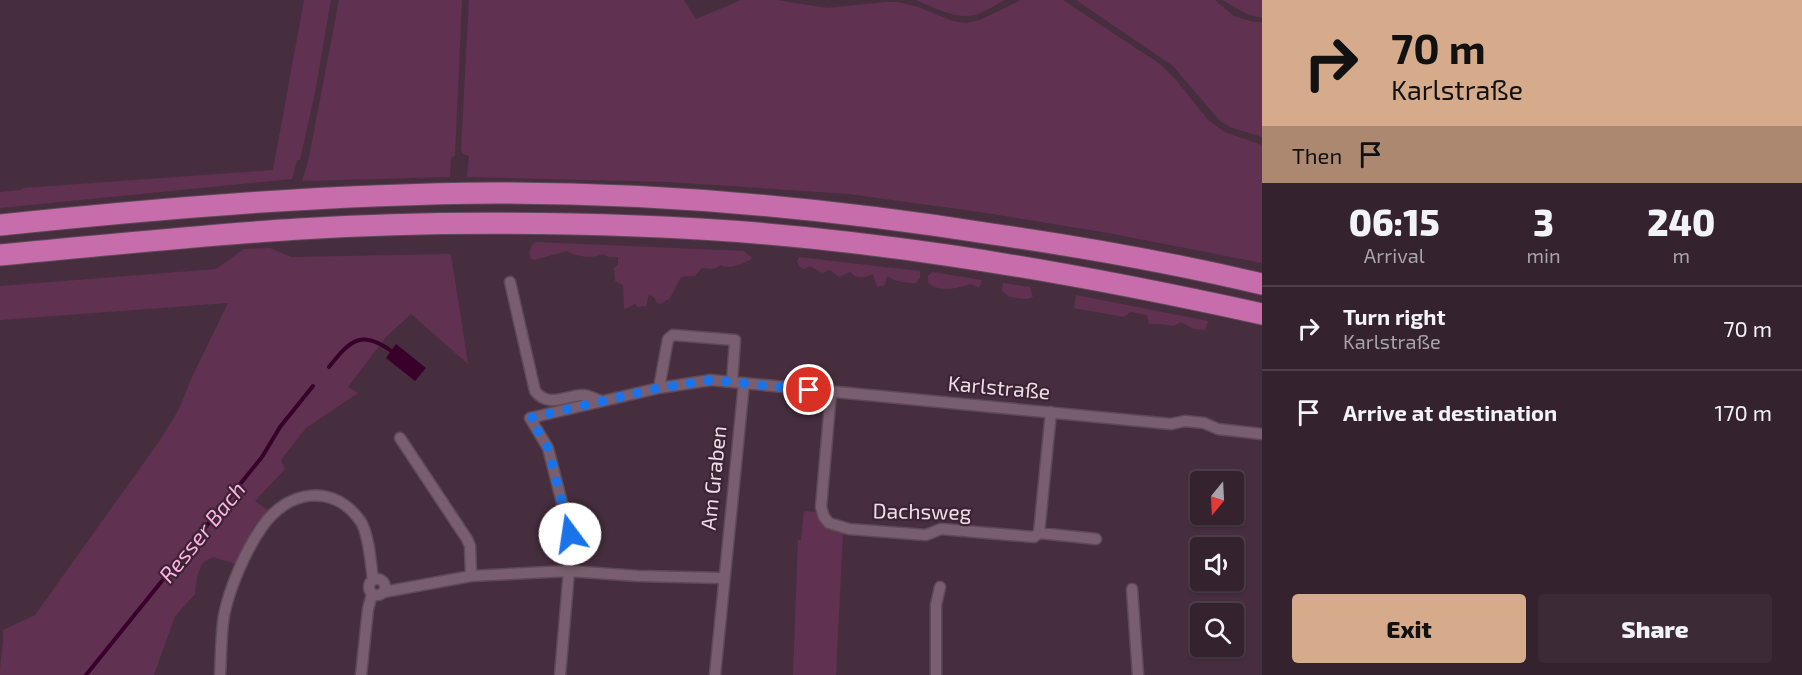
<!DOCTYPE html>
<meta charset="utf-8">
<style>
:root{--surface:#34222e;--page:#3c2a36;--text:#f1f3f6;--muted:#a9a4aa;--line:#4e3f4a;--accent:#d6ab8b}
body{margin:0;font-family:"Exo 2",sans-serif;background:var(--page);color:var(--text);height:100vh;display:flex;flex-direction:column;font-size:22px;white-space:nowrap}
*{box-sizing:border-box;margin:0}
p{font-size:20px;color:var(--muted)}
.icon{flex:none;width:33px;height:33px;fill:none;stroke:currentColor;stroke-width:2;stroke-linecap:round;stroke-linejoin:round}
.map{position:relative;flex:1;overflow:hidden}
.side{display:flex;flex-direction:column;background:var(--surface);width:540px}
.side>*{flex:none}
.top-card{background:#d6ab8b;color:#111;overflow:hidden}
.needle{width:39px;rotate:198deg}
.buttons{position:absolute;left:1190px;top:471px;display:grid;gap:12px}
.buttons a{display:grid;place-items:center;width:54px;height:54px;border-radius:6px;background:var(--surface);box-shadow:0 2px 4px #0004,0 0 0 2px var(--line);font-size:30px}
.pin{position:absolute;display:grid;place-items:center;width:51px;height:51px;color:#fff;margin:-26px;border:3px solid #fff;border-radius:50%;box-shadow:0 2px 6px #0007}
.me{position:absolute;width:66px;margin:-33px;rotate:346deg;stroke-linejoin:round;filter:drop-shadow(0 0 4px #0008)}
.turn{display:flex;align-items:center;gap:21px;height:126px;padding:0 30px;font-size:27px}
.turn .icon{width:78px;height:78px;stroke-width:2.5}
.turn b{display:block;font-size:42px;line-height:51px}
.then{display:flex;align-items:center;height:57px;padding:0 30px;background:#0003;gap:12px;font-size:22px}
.eta{display:flex;justify-content:space-evenly;align-items:center;height:102px;text-align:center}
.eta b{font-size:36px;font-weight:800;line-height:42px}
.action{display:flex;gap:12px;margin-top:auto;padding:12px 30px}
.action a{flex:1;height:69px;border-radius:6px;background:var(--accent);color:#111;font-size:24px;font-weight:800;line-height:69px;text-align:center}
.action a+a{background:var(--page);color:var(--text)}
ul{padding:0;list-style:none}
li{display:flex;align-items:center;gap:18px;height:84px;padding:0 30px;border-top:2px solid var(--line)}
li div{flex:1}
li b{display:block;font-size:22px}
li em{font-style:normal}
main{display:flex;flex:1;min-height:0}
.map>svg:first-child{display:block}
.green{fill:#613152}
.water{fill:#38002a}
.lines{fill:none;stroke-linecap:round;stroke-linejoin:round}
.stream{stroke:#38002a;stroke-width:4}
.street-casing{stroke:#5e4a57;stroke-width:13}
.highway-casing{stroke:#5e4a57;stroke-width:23}
.street{stroke:#795e6f;stroke-width:10}
.highway{stroke:#c86dab;stroke-width:21}
.route{stroke:#1a73e8;stroke-width:10;stroke-dasharray:0 18}
.labels{text-anchor:middle;stroke-width:4.5;stroke-linejoin:round;paint-order:stroke}
.street-label{font-size:21px;fill:#ecdde6;stroke:#3c2434}
.water-label{font-size:22px;font-style:italic;fill:#feb2e4;stroke:#3c2434}
</style>
<main>
<div class="map">
<svg width="1262" height="675" viewBox="0 0 1262 675">
<rect width="100%" height="100%" fill="#462e3e"/>
<!-- green -->
<path class="green" d="M304,0h27l-16,92 -15,68h-3l-5,19 -292,29v-16l21,-2 2,-2 250,-18z
M339,0h123l-7,156 -4,1 -1,20 -148,4 6,-19z
M469,0h215l12,19 45,-19h36l50,8 58,-6h13l20,5 35,14 13,2 14,-3 41,-20h42l97,64 17,17 31,39 17,12 37,13v118l-154,-30 -128,-21 -132,-18 -179,-12 -202,-5 2,-21 -6,-2 -2,-4z
M916,0h89c-10,5 -20,12 -30,15 -19,5 -42,-8 -59,-15z
M1076,0h139l19,16 20,6h8v115l-32,-10 -10,-6 -47,-55z
M1222,0h40v18l-15,-4z
M536,242l208,9 8,7c-7,6 -23,12 -31,7l-7,4 -12,-1 -7,8 -14,1 -11,21 -9,6 -4,-1 -3,-6 -5,-2 -3,11 -8,1 -3,-3 -10,5 -1,-1 -1,-23 -8,-4 -1,-13 4,-3v-8h-9l-7,-3c-9,5 -26,3 -35,-3l-33,9 -3,-1c-3,-6 -1,-13 5,-17z
M270,248l21,9 160,-3 17,110 -57,-50 -25,23 -38,50 10,6 -52,35 -25,32 4,9 -30,32 13,9 -16,19 -16,35 -23,-7 -11,6 -5,14 -2,17 -20,22 -21,59h-154c0,-16 4,-30 3,-45l32,-15 123,-172 20,-32 15,-36 35,-72 -228,17v-34l216,-17 28,-20z
M799,257l121,14v7l-4,5c-11,0 -20,-1 -29,-7l-2,9 -8,2 -4,-13c-10,4 -15,6 -23,-2l-11,5 -9,-7 -8,3 -12,-7 -6,3 -4,-2 -3,-5z
M932,272l50,8 -3,8 -9,-4c-12,4 -30,9 -42,-1v-7z
M1003,283l27,4 3,10c-7,4 -17,0 -24,0l-7,-7z
M1076,295l132,26 -3,9 -11,-1 -13,-7 -7,4 -13,-2h-12l-2,-9 -17,-3 -6,5 -50,-9z
M804,511l13,1c5,13 12,19 26,20l-7,143h-43l5,-135h3z"/>
<!-- water -->
<path class="water" d="M396,344l30,24 -11,13 -29,-23z"/>
<g class="lines">
<!-- stream -->
<path class="stream" d="M329,367c22,-28 33,-38 65,-14
M86,675l176,-218 18,-30 33,-41"/>
<!-- street casing -->
<g class="street-casing">
<path id="street" d="M510,282l25,109c13,17 30,5 47,4 7,0 13,4 19,6
M659,388l9,-49 5,-4 62,5 -3,42
M831,392l-10,115 3,10 5,6 20,6 77,6 15,-6 93,8 5,-4 12,-121
M400,438l67,101 3,7 1,30
M1039,533l57,6
M369 587a8 8 0 1 1 16 0a8 8 0 1 1-16 0Z
M1132,589l6,86
M384,592l87,-16 98,-5 69,5 85,2
M220,675c1,-19 1,-41 4,-60 6,-28 21,-64 38,-88 25,-37 72,-45 99,-5 8,13 10,43 12,58
M361,675l7,-66 4,-15
M560,675l9,-104 1,-37 -22,-86 -18,-30 129,-30 52,-8 460,44 14,-3 19,2 14,6 44,5
M715,675l29,-292
M936,675v-70l4,-18"/>
</g>
<!-- highway casing -->
<g class="highway-casing">
<path id="highway" d="M0,225c165,-17 330,-31 497,-32 166,0 331,15 495,41 91,13 181,29 270,50
M0,255c100,-9 199,-20 299,-26 112,-7 226,-7 338,-3 210,7 420,43 625,88"/>
</g>
<!-- street -->
<use href="#street" class="street"/>
<!-- highway -->
<use href="#highway" class="highway"/>
</g>
<g class="lines">
<!-- route -->
<path class="route" d="M570,534l-22,-86 -18,-30 129,-30 52,-8 98,10"/>
</g>
<g class="labels">
<!-- street labels -->
<g class="street-label">
<text transform="translate(999 388) rotate(5)" y="7">Karlstraße</text>
<text transform="translate(714 478) rotate(-84)" y="7">Am Graben</text>
<text transform="translate(922 512) rotate(1)" y="7">Dachsweg</text>
</g>
<!-- water labels -->
<g class="water-label">
<text transform="translate(202 532) rotate(-51)" y="8">Resser Bach</text>
</g>
</g>
</svg>
<div class="buttons">
<a><svg class="needle" viewBox="-14 -14 28 28"><path d="M0-13l5 13h-10z" fill="#e53935"/><path d="M0 13l5-13h-10z" fill="#a9a4aa"/></svg></a>
<a><svg class="icon" aria-label="sound" viewBox="0 0 24 24"><path d="M4 9h4l5-4v14l-5-4H4zM17 9q2 3 0 6"/></svg></a>
<a><svg class="icon" aria-label="search" viewBox="0 0 24 24"><circle cx="10" cy="10" r="6"/><path d="M15 15l6 6"/></svg></a>
</div>
<div class="pin" style="left:809px;top:390px;background:#d93025"><svg class="icon" aria-label="arrive" viewBox="0 0 24 24"><path d="M6 21V4h12l-3 4 3 4H6"/></svg></div>
<svg class="me" style="left:570px;top:534px" viewBox="-20 -20 40 40"><circle r="19" fill="#fff"/><path d="M0-13L10 11 0 6-10 11z" fill="#1a73e8"/></svg>
</div>
<section class="side">
<div class="top-card">
<div class="turn"><svg class="icon" aria-label="right" viewBox="0 0 24 24"><path d="M7 20v-9h11M14 6l5 5-5 5"/></svg><div><b>70 m</b>Karlstraße</div></div>
<div class="then">Then<svg class="icon" aria-label="arrive" viewBox="0 0 24 24"><path d="M6 21V4h12l-3 4 3 4H6"/></svg></div>
</div>
<div class="eta">
<div><b>06:15</b><p>Arrival</p></div>
<div><b>3</b><p>min</p></div>
<div><b>240</b><p>m</p></div>
</div>
<ul>
<li><svg class="icon" aria-label="right" viewBox="0 0 24 24"><path d="M7 20v-9h11M14 6l5 5-5 5"/></svg><div><b>Turn right</b><p>Karlstraße</p></div><em>70 m</em></li>
<li><svg class="icon" aria-label="arrive" viewBox="0 0 24 24"><path d="M6 21V4h12l-3 4 3 4H6"/></svg><div><b>Arrive at destination</b></div><em>170 m</em></li>
</ul>
<div class="action"><a>Exit</a><a>Share</a></div>
</section>
</main>
